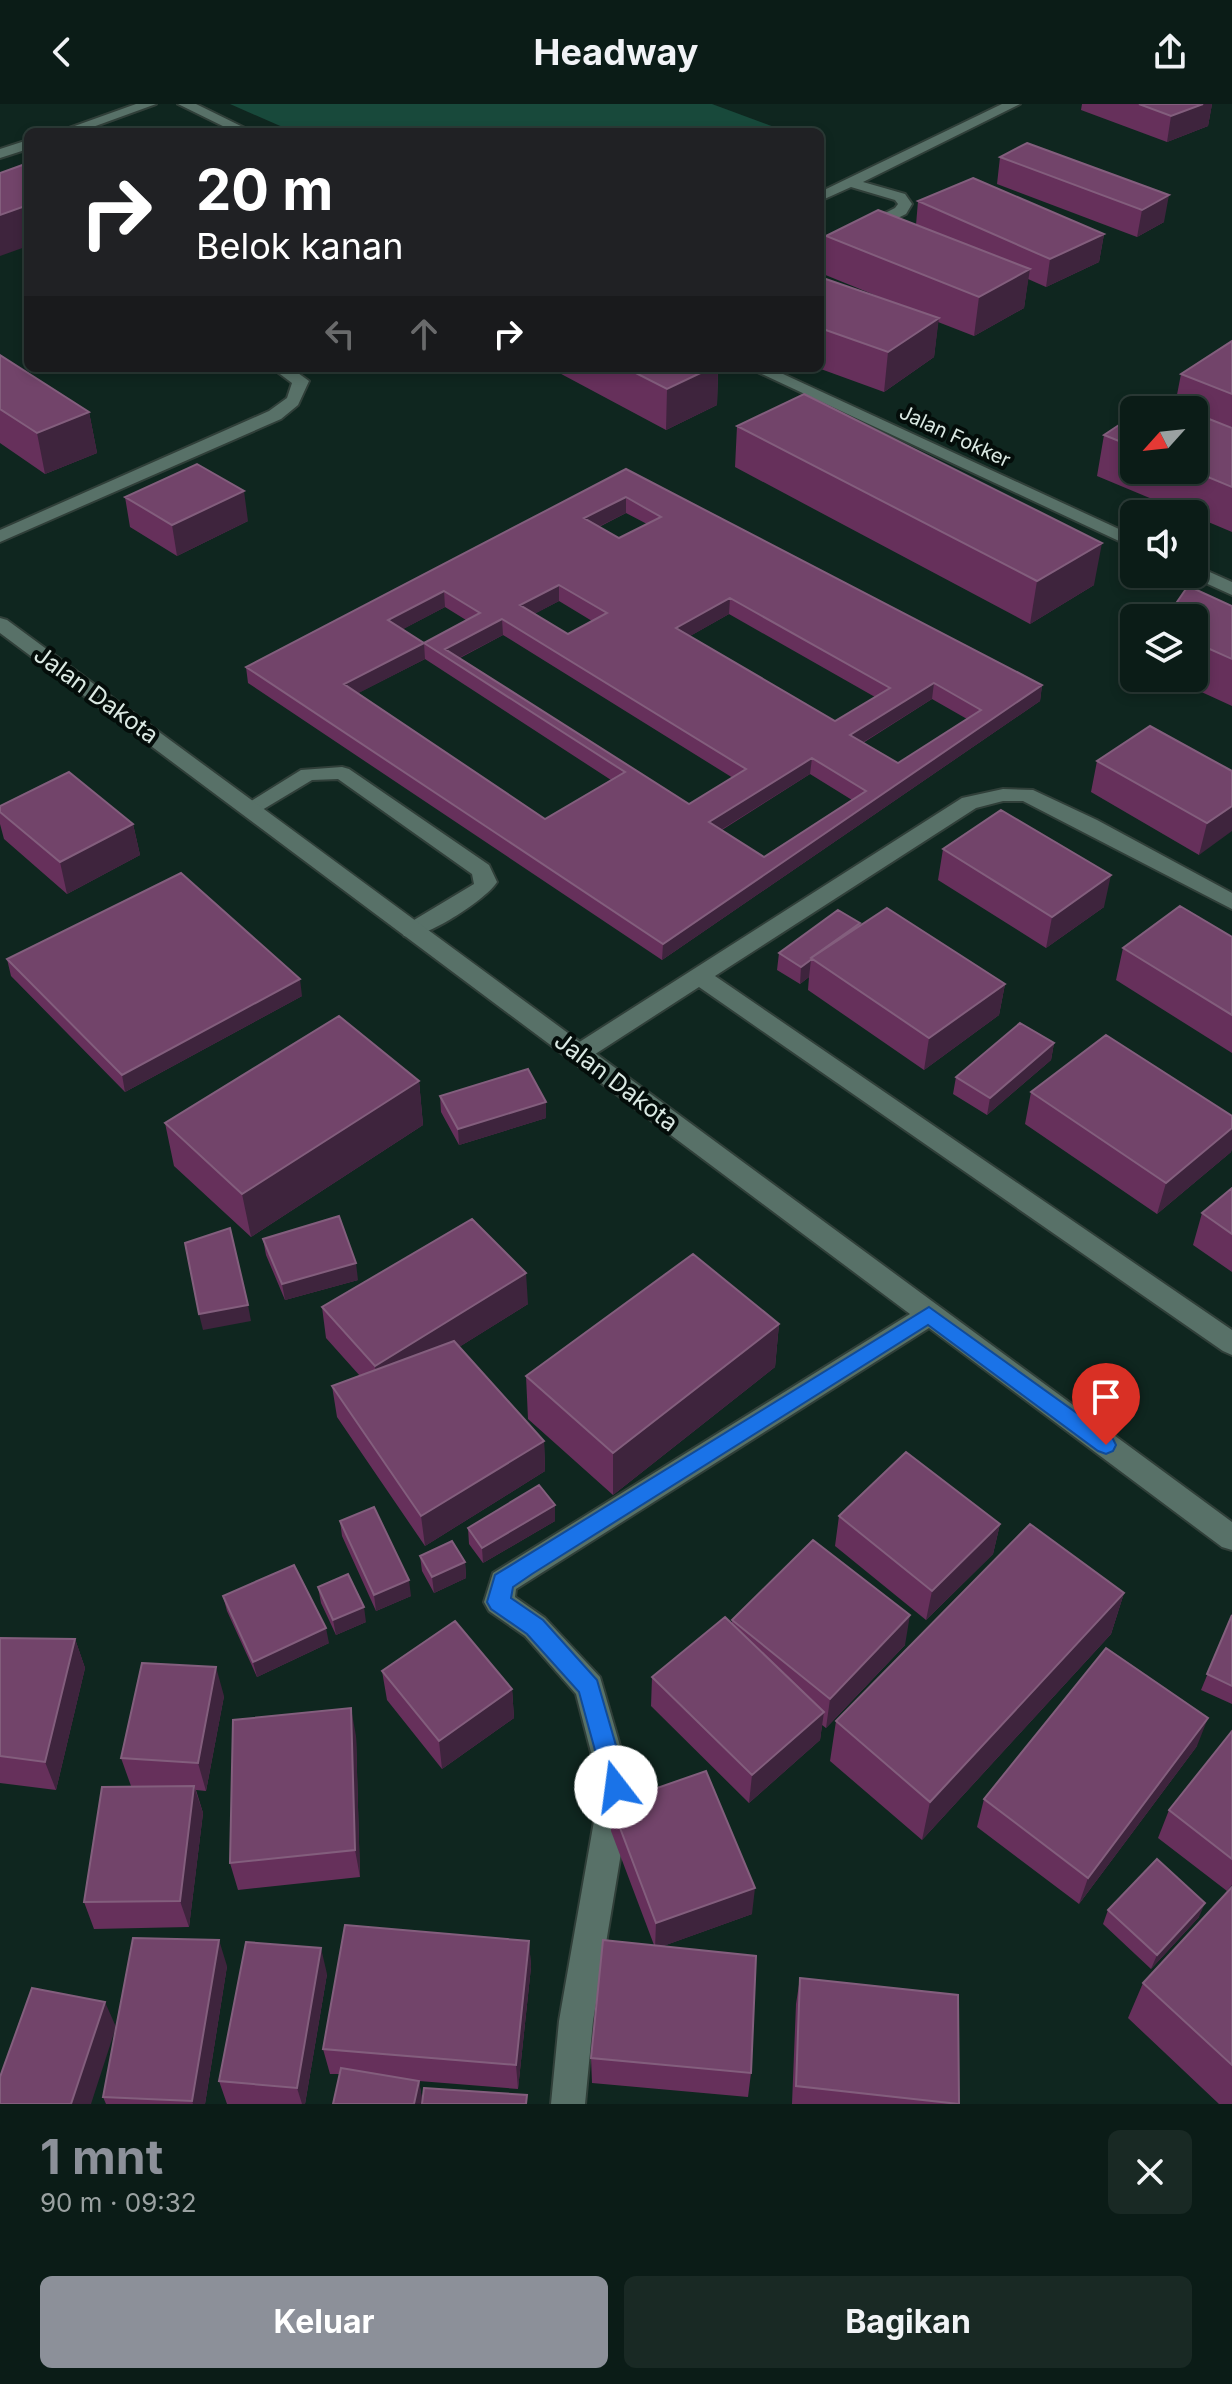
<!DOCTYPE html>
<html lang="id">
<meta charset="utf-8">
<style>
:root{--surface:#0b1c17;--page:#192924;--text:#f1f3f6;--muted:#9aa1a1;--line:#2b3a36;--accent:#8c9099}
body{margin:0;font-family:Inter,sans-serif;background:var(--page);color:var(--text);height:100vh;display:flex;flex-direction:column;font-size:30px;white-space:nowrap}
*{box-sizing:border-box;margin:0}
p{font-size:26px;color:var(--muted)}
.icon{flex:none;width:44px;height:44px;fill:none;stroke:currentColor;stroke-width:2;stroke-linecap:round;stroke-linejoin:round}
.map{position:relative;height:2000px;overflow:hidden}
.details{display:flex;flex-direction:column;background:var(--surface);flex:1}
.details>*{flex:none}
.guide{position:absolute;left:24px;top:24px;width:800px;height:244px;border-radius:12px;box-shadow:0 4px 12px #0003,0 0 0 2px var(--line);background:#202124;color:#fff;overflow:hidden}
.needle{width:52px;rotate:243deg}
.fabs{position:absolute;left:1120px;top:292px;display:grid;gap:16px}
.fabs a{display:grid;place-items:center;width:88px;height:88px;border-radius:12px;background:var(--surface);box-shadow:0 4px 12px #0003,0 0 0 2px var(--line);font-size:40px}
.pin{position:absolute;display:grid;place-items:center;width:68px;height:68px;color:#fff;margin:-82px -34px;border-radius:50% 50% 50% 0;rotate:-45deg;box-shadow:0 0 8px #0007}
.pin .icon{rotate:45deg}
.me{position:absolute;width:88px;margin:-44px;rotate:345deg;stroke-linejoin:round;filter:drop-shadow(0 0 6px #0008)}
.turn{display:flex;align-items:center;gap:28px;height:168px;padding:0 40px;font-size:36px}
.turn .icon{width:104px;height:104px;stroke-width:2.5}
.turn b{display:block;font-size:56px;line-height:68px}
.lanes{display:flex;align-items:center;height:76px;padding:0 40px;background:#0003;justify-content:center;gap:40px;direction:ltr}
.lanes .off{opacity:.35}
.round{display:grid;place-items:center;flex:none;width:84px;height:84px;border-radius:12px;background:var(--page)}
.head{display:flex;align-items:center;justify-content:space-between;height:136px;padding:0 40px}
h1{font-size:48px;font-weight:700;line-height:60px;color:var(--accent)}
.primary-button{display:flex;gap:16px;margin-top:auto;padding:16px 40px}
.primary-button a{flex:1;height:92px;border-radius:12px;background:var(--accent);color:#fff;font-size:32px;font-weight:700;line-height:92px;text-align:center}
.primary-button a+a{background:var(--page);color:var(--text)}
header{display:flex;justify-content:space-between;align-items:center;height:104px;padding:0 40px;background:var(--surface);font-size:36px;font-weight:700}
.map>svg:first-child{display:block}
.green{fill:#18493b}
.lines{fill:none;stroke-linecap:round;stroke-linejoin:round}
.lane-casing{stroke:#303f39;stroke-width:4}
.street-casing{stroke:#303f39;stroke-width:4}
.lane{fill:#587168;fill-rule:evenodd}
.street{fill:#587168;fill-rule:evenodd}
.wall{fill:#66305b;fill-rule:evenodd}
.shaded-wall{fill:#3e243d}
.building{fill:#72446a;stroke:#835e7d;stroke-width:2;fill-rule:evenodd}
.route{fill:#1a73e8;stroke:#114b97;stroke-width:2}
.labels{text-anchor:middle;stroke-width:8;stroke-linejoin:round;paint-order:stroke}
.far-street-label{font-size:20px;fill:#dbe9e3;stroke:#040d0a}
.street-label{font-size:24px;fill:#dbe9e3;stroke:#040d0a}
</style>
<header><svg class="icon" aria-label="back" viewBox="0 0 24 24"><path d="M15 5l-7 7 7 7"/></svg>Headway<svg class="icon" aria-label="share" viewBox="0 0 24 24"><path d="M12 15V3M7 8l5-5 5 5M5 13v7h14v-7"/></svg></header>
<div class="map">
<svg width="1232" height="2000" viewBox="0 0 1232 2000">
<rect width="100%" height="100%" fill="#0f261f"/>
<!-- green -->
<path class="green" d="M230,0h482l76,28h-494z"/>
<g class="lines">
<!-- lane casing -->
<g class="lane-casing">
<path id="lane" d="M136,0h20l-77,28h-21z
M178,0h18l57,28h-18z
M1002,0h18l-157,78 42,12 7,10 -6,10 -86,42v-10l75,-38 3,-4 -3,-4 -44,-13 -31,14v-9z
M28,36v9l-28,9v-9z
M272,264h19l18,13 -11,24 -17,14 -281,123v-12l269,-119 18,-13 5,-15z
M749,264h21l364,168v12z
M1194,461l38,17v13l-44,-20 6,-1z
M342,663l7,2 140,96 8,17c-10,17 -74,59 -93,54l-3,-5 3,-5 70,-42 -2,-10 -134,-95 -26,1 -55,33 -7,2 -10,-7 61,-38z
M1003,685l30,1 64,30 135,73v16l-209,-108h-20l-27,7 -261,168 517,354v25l-9,-4 -524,-364 -113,73 -8,2 -8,-2 -4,-6 4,-6 392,-250z"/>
</g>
<!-- street casing -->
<g class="street-casing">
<path id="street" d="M0,514l7,2 1225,902v28l-10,-3 -293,-219 -413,261 -1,8 30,21 55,59 32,110 -39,234 -8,83h-34l8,-83 41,-234 -24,-93 -51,-58 -36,-25 -5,-9 9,-29 417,-259 -910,-681z"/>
</g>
<!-- lane -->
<use href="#lane" class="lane"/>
<!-- street -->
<use href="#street" class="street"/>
</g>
<!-- wall -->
<path class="wall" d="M1082,0h130l-4,22 -41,16 -86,-32z
M1027,39l137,79 -27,15 -140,-53 3,-27z
M918,97l186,33 -5,28 -53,25 -18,-8 -4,29 -50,28 -36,-14 -4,35 -50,35 -66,-24h2v-91l57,19 -54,-22 3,-38 90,-11z
M1232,237v191l-38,-16v-2h-6l-91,-38 7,-41 30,-20v55h60v-60h-53l34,-5 6,-31z
M0,251l89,57 8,41 -52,21 -45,-31z
M550,264h168l-1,37 -51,25z
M737,322l357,159 -64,39 -295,-157z
M626,365l416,216 -2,16 -378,259 -414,-277 -2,-16zM626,409l21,11 -28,14 -20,-11zM559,497l33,20 -24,13 -34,-20zM445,503l21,13 -42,23 -21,-14zM729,510l146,83 -40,24 -145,-85zM503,531l230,143 -44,26 -229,-146zM425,555l186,121 -66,39 -187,-126zM932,595l35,20 -69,44 -35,-20zM810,670l42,26 -88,57 -42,-27z
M125,393l123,24 -71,35 -47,-29z
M1232,502v100l-61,-28h23v-60z
M1097,657l135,10 -33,84 -108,-63z
M0,702l133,18 7,31 -73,39 -63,-55 -4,-15z
M943,745l161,58 -58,41 -108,-68z
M860,819v3l145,58 -6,31 -75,55 -116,-80 1,-13 -9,7 -23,-14 2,-17z
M1232,833v116l-116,-73 7,-32z
M7,855l295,37 -177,96 -114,-116z
M1054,939l-3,17 -64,55 -34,-21 3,-17z
M419,977l4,44 -172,112 -77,-71 -9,-43z
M1031,988l201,24v32l-1,4 -74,62 -132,-90z
M440,992l106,6v16l-87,27 -18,-33z
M1232,1084v84l-39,-27 9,-32z
M263,1135l95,41 -73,20 -19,-45z
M528,1200l-69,43 85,94 1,30 -120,75 -88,-129 -5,-31 28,-10 -34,-38 -4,-31z
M779,1220l-4,43 -162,128 -85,-76 -2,-43z
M555,1401v16l-72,42 -14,-19 -1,-16z
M839,1412l161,8 -7,30 -67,66 -91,-74z
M340,1417l71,75 -35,15 -34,-75z
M420,1452l45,6 1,16 -32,15 -12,-22z
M318,1483l48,35 -30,13 -15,-32z
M1124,1489l-13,41 -189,206 -92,-79 6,-40z
M223,1492l106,47 -72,34 -30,-66z
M1232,1511v89l-31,-14z
M732,1516l173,25 -79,83 -4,-3 -2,15 -71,63 -98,-97 1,-29 80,-54z
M0,1534l75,1 10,29 -29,122 -56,-7z
M382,1567l130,18 2,29 -72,51 -55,-69z
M224,1592l-18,95 -10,-1 7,23 -14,114 -95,2 -10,-27 47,-116 -10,-28z
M1232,1627v154l-5,6 -69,-53 11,-28z
M356,1632l4,141 -122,13 -8,-27z
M1197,1642l-118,158 -102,-77 7,-28z
M611,1700l141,110 -89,32 88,127 -3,24 -156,-14 -1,-25 63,-113 -43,-114z
M1232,1783v217h-13l-91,-86 15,-35z
M1108,1806l91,7 -48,52 -48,-45z
M529,1837l2,26 -13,122 -99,-8 3,19 105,-5v9h-194l7,-30h-10l-7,-25z
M227,1862l-22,138h-99l-3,-7z
M327,1870l-22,130h-78l-8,-23z
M800,1874l159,126h-167l4,-100z"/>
<!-- shaded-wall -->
<path class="shaded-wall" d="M1203,0h9l-4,22 -41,16 4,-26z
M1169,91l-5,27 -27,15 5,-27z
M28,101v41l-28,10v-41z
M1104,130l-5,28 -53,25 4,-28z
M1030,165l-6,39 -50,28 5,-39z
M939,214l-5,39 -50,35 4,-40z
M711,264h7l-1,37 -51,25 1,-41z
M89,308l8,41 -52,21 -8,-41z
M244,387l4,30 -71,35 -5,-31z
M626,393v16l-42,21v-16z
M1102,439l-8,42 -64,39 7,-43z
M559,481v16l-38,20 -1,-16z
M444,487l1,16 -55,29 -2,-16z
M730,494l-1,16 -53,30v-16z
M502,515l1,16 -50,26 -8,-12z
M424,539l1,16 -80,41 -1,-16z
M934,579l-2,16 -83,52 1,-16z
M1042,581l-2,16 -378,259 1,-16z
M812,654l-2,16 -102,64 1,-16z
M1232,702v25l-33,24 8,-32z
M133,720l7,31 -73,39 -7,-32z
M1111,771l-7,32 -58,41 6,-31z
M811,856l-2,17 -9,7 1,-17z
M300,875l2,17 -177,96 -3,-17z
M1005,880l-6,31 -75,55 5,-32z
M1054,939l-3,17 -64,55 3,-17z
M419,977l4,44 -172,112 -9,-43z
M546,998v16l-87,27 -1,-16z
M1232,1024v20l-1,4 -74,62 9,-31z
M356,1159l2,17 -73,20 -3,-16z
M526,1169l2,31 -149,93 -4,-31z
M248,1201l3,16 -48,9 -4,-16z
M779,1220l-4,43 -162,128v-42z
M544,1337l1,30 -120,75 -4,-30z
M555,1401v16l-72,42 -1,-15z
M1000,1420l-7,30 -67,66 6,-29z
M465,1458l1,16 -32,15 -2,-16z
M409,1476l2,16 -35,15 -2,-16z
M1124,1489l-13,41 -189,206 8,-38z
M364,1503l2,15 -30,13 -3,-15z
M910,1511l-5,30 -79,83 4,-29z
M326,1524l3,15 -72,34 -4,-15z
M75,1535l10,29 -29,122 -11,-28z
M216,1563l8,29 -18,95 -8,-28z
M512,1585l2,29 -72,51 -3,-28z
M351,1604l5,28 4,141 -5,-27z
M824,1608l-4,28 -71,63 3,-28z
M1208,1614l-11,28 -118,158 9,-26z
M194,1682l9,27 -14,114 -9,-26z
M755,1784l-3,26 -97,35 1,-26z
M1205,1799l-6,14 -48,52 6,-14z
M219,1836l8,26 -22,138h-12l-1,-3z
M529,1837l2,26 -13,122 -2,-24z
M321,1844l6,26 -22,130h-3l-5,-16z
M105,1898l11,25 -25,77h-20z
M419,1977l4,23h-9z"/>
<!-- building -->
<path class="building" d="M1139,0h64l-32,12z
M241,24l8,4h-20z
M1027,39l142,52 -27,15 -142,-53z
M28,59v42l-28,10v-42z
M973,74l131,56 -54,25 -132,-58z
M878,106l152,59 -51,28 -153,-61z
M820,173l119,41 -51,34 -68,-24z
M1232,237v53l-51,-20z
M0,251l89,57 -52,21 -37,-24z
M626,264h85l-44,21z
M804,290l298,149 -65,38 -300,-155z
M1157,295l30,11h-46z
M1194,309l38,15v59l-41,-17h3z
M1134,311v32l-30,-12z
M197,360l47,27 -72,34 -47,-28z
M626,365l416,216 -379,259 -417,-277zM626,393l35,20 -42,21 -35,-20zM559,481l48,28 -39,21 -48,-29zM444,487l36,22 -56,30 -36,-23zM730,494l160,90 -55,33 -159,-93zM502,515l244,150 -57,35 -244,-155zM424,539l201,129 -80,47 -201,-135zM934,579l47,27 -83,53 -48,-28zM812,654l54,33 -102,66 -55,-35z
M1188,482l44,20v53l-38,-17v-24h-28z
M1150,622l82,45v35l-25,17 -110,-62z
M69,668l64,52 -73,38 -60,-50v-6z
M1001,706l110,65 -59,42 -109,-68z
M181,769l119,106 -178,96 -115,-116z
M1180,802l52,31v78l-109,-67z
M887,804l118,76 -76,54 -118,-80z
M838,806l22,13 -49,35 1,1 -11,8 -22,-14z
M339,912l80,65 -177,113 -77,-71z
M1020,919l34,20 -64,55 -34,-21z
M1106,931l126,81v12l-66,55 -135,-91z
M528,965l18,33 -88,27 -18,-33z
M1232,1084v46l-30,-21z
M339,1112l17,47 -74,21 -19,-45z
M472,1115l54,54 -151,93 -53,-59z
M230,1124l18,77 -49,9 -14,-71z
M693,1150l86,70 -166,129 -87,-77z
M454,1237l90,100 -123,75 -89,-130z
M906,1348l94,72 -68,67 -93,-75z
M539,1381l16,20 -73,43 -14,-20z
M374,1403l35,73 -35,15 -34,-74z
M1030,1420l94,69 -194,209 -94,-81z
M813,1436l97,75 -80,84 -98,-79z
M452,1437l13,21 -33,15 -12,-21z
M294,1461l32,63 -73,34 -30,-66z
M348,1470l16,33 -31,13 -15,-33z
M1232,1511v71l-25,-12z
M725,1513l99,95 -72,63 -100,-98z
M455,1517l57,68 -73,52 -57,-70z
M0,1534l75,1 -30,123 -45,-6z
M1106,1544l102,70 -120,160 -104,-79z
M142,1559l74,4 -18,96 -77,-5z
M351,1604l4,142 -125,13 3,-143z
M1232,1627v128l-63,-49z
M706,1667l49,117 -99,35 -45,-119z
M194,1682l-14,115 -96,1 18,-115z
M1157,1755l48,44 -48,52 -49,-45z
M1232,1783v178l-89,-82z
M345,1821l184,16 -13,124 -193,-16z
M133,1834l86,2 -27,161 -89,-4z
M603,1836l153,16 -5,117 -160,-15z
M246,1838l75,6 -24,140 -78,-7z
M800,1874l158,17 1,109 -163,-18z
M32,1884l73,14 -34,102h-71v-27z
M341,1964l78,13 -5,23h-81z
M424,1984l103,7 -1,9h-104z"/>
<!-- route -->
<path class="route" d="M929,1203l184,132 3,6 -3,6 -7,3 -8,-3 -170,-126 -396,249 -19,13 -2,11 32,22 54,60 31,107 -4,7 -8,4 -9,-4 -28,-102 -52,-58 -36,-25 -4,-7 8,-27z"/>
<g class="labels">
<!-- far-street labels -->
<g class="far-street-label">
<text transform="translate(955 332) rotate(25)" y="7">Jalan Fokker</text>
</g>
<!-- street labels -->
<g class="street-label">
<text transform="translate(96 591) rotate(36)" y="8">Jalan Dakota</text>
<text transform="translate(616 978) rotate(37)" y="8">Jalan Dakota</text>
</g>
</g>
</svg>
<div class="fabs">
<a><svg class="needle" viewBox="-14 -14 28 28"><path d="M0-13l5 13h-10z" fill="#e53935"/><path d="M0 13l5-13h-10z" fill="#9aa1a1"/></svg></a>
<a><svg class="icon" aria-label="sound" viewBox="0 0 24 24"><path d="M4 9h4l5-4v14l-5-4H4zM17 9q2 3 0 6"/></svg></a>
<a><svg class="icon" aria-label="layers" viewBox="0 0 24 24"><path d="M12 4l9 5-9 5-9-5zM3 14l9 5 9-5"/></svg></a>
</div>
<div class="pin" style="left:1106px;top:1341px;background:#d93025"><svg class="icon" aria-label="arrive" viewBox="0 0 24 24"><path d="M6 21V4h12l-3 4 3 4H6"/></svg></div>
<svg class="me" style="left:616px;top:1683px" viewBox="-20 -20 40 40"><circle r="19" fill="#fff"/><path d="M0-13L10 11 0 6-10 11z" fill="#1a73e8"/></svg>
<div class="guide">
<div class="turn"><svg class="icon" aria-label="right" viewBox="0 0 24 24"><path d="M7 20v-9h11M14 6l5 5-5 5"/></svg><div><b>20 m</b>Belok kanan</div></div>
<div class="lanes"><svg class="icon off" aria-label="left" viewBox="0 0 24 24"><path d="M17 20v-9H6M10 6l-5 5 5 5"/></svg><svg class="icon off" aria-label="ahead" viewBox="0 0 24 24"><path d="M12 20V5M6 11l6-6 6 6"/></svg><svg class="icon" aria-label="right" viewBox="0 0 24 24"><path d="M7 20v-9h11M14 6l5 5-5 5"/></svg></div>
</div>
</div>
<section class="details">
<div class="head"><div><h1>1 mnt</h1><p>90 m · 09:32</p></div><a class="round"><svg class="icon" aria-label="close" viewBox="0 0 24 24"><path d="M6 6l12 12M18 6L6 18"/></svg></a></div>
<div class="primary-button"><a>Keluar</a><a>Bagikan</a></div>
</section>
